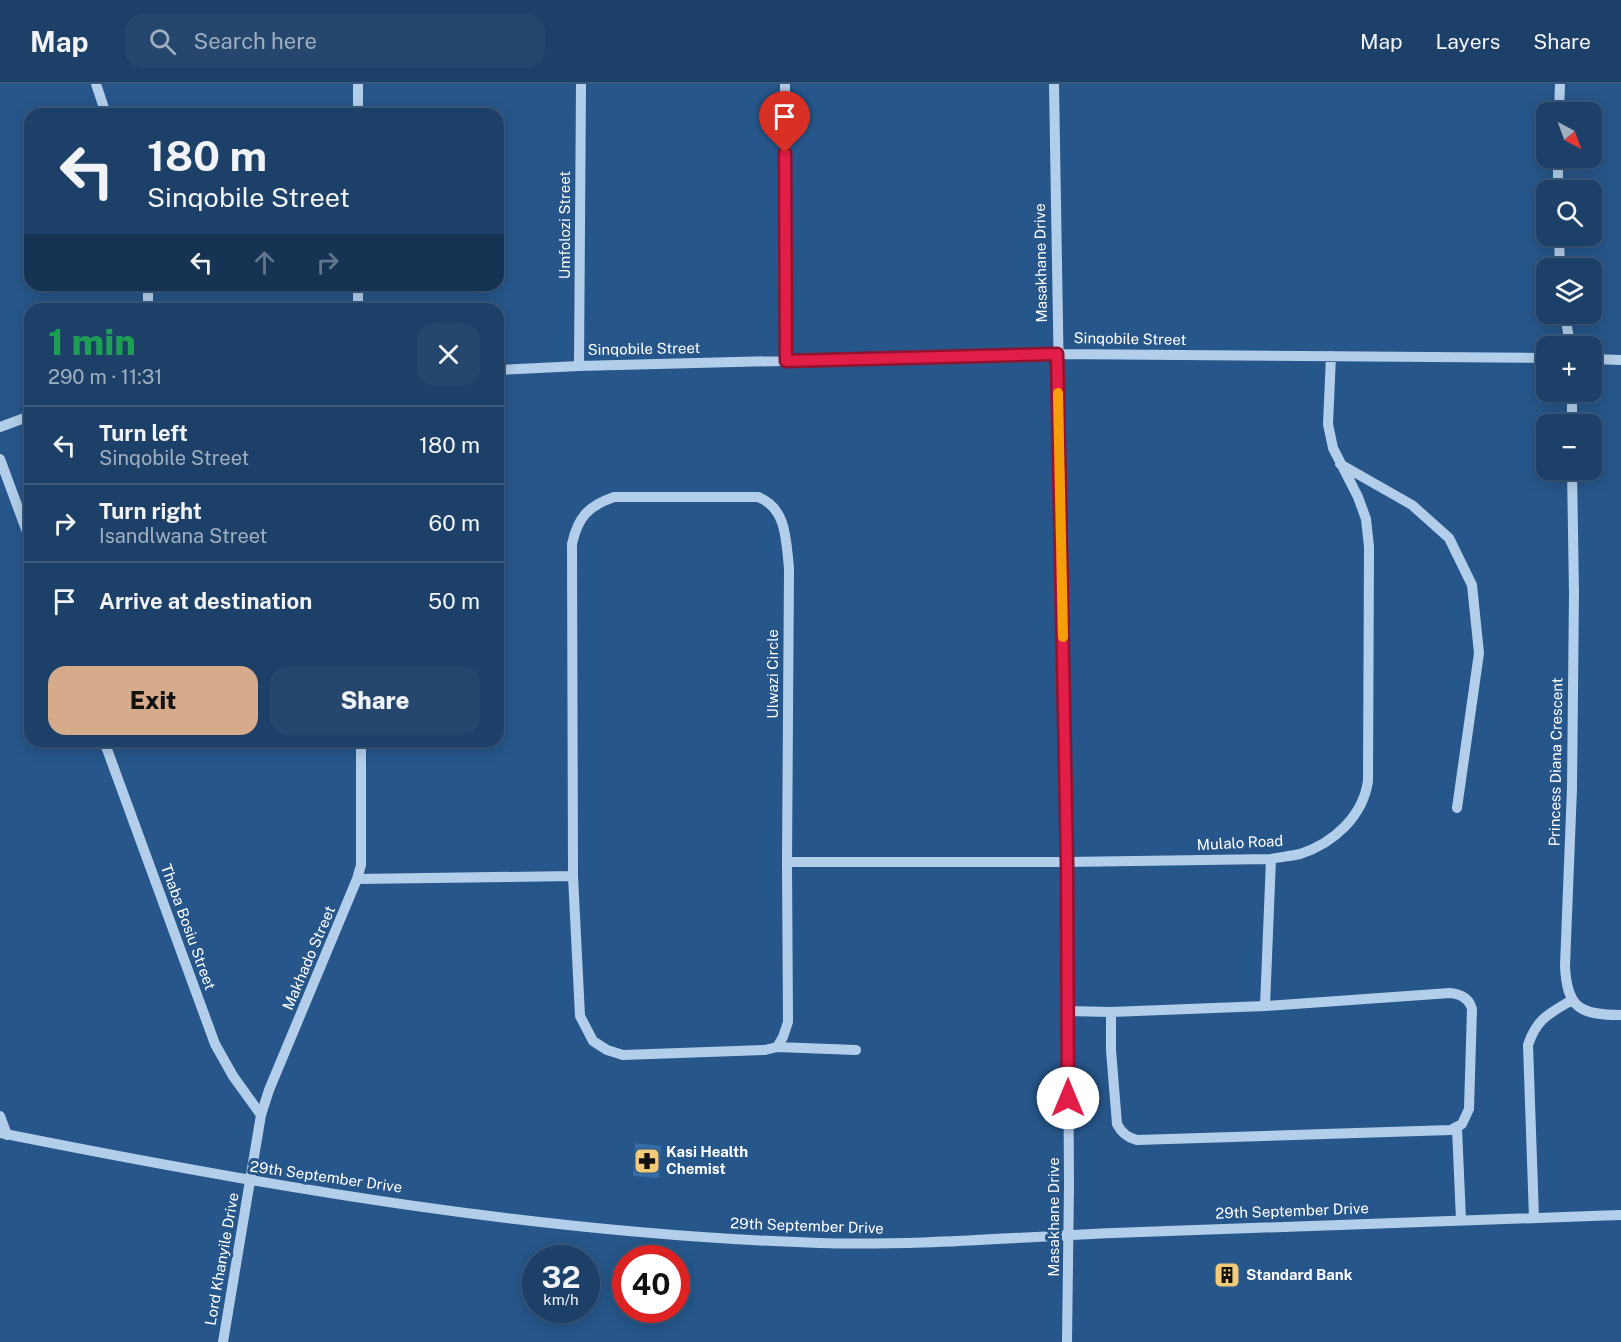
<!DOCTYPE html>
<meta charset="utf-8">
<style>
:root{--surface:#1c4068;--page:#25476e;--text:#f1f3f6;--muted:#a0afc0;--line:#3a597c;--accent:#d6ab8b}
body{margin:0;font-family:"Public Sans",sans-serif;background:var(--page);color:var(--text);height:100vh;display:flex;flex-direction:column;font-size:22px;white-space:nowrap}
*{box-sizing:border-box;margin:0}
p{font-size:20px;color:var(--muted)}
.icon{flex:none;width:33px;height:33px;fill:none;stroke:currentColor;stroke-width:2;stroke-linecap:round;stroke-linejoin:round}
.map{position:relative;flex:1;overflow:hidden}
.side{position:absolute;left:24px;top:219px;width:480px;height:444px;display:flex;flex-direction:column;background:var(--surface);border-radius:18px;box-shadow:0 3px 15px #0003,0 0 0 2px var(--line)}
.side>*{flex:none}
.hud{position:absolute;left:24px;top:24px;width:480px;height:183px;border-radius:18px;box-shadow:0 3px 15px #0003,0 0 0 2px var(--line);background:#1c4068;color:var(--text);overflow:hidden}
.needle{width:39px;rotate:139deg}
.fabs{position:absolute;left:1536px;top:18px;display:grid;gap:12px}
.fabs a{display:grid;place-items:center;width:66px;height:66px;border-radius:12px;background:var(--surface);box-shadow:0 3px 15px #0003,0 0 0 2px var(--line);font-size:30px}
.speed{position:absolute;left:522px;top:1161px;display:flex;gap:12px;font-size:30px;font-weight:700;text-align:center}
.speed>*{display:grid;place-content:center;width:78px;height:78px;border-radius:50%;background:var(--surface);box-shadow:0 3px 15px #0003,0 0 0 2px var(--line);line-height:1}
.speed small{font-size:15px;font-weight:400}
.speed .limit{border:9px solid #d22;background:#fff;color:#111}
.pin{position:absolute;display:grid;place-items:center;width:51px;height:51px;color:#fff;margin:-62px -26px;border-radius:50% 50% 50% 0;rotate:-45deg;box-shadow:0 0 6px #0007}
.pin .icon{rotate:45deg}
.me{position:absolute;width:66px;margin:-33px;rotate:0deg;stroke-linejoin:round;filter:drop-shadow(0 0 4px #0008)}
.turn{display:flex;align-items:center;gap:21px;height:126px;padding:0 24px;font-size:27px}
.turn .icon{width:78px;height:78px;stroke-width:2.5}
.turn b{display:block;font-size:42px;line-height:51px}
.lanes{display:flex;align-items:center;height:57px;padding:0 24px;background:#0003;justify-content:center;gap:30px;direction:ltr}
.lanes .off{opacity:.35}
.round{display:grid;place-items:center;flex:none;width:63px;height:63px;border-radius:18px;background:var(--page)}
.head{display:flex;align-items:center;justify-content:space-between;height:102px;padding:0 24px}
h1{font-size:36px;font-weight:800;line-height:45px;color:#1e9e55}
.cta{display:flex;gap:12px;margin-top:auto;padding:12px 24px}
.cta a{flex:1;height:69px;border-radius:18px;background:var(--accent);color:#111;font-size:24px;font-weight:800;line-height:69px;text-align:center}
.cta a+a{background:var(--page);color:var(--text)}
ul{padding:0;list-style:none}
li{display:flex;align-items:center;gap:18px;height:78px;padding:0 24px;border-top:2px solid var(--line)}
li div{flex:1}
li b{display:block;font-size:22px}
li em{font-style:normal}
header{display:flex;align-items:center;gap:36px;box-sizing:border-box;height:84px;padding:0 30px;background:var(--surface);border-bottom:2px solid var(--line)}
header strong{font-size:28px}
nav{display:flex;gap:33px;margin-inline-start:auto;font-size:21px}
.search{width:420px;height:54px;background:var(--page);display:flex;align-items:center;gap:15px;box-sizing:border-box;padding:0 21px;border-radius:18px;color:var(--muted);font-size:22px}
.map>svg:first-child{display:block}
.building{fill:#366da7}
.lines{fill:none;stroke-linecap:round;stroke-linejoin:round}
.minor{stroke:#b3ceea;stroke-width:10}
.route-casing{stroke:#92132f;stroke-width:15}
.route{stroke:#e11d48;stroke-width:10}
.slow{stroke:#f59e0b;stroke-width:10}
.labels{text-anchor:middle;stroke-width:6;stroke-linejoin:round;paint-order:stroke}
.street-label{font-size:15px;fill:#fff;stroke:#26568a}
.poi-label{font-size:15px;font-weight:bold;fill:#fff;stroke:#26568a;text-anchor:start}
</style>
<header>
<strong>Map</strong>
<div class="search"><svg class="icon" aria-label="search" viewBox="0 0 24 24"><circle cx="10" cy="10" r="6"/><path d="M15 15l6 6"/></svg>Search here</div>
<nav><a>Map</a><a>Layers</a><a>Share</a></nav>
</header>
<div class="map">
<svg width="1621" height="1258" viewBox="0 0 1621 1258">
<rect width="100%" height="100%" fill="#26568a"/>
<!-- building -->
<path class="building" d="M635,1059l26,3 -2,32 -26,-2z
M1218,1183h18v16h-19z"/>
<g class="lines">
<!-- minor -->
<path class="minor" d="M96,0l10,30
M358,0v30
M785,0l1,277
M1054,0l13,778 2,323 -2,157
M1559,28l1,-28
M1558,74v32
M1559,152l1,32
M148,201v24
M358,201v24
M1565,230l5,32
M1592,275l29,1
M579,282l2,-282
M498,286l81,-4 478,-12 489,4
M1572,308v32
M0,343l30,-11
M0,375l30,81
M1340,380l72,41 37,33 23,47 7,68 -22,155
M1572,386l2,123 -2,195 -7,178c2,42 15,49 56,49
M614,413h144c29,11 28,44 31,71l-2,294 1,160 -5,15 -6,10 -12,3 -142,5 -16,-5 -14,-9 -13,-25 -7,-140 -1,-332c6,-27 16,-38 42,-47z
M104,657l111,303 18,32 28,39
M787,778h280l204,-3c10,-2 20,-3 29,-5 34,-11 63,-38 68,-73l1,-234 -3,-28 -8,-22 -25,-49 -5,-24 3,-68
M357,795l216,-3
M1450,909c11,1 19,5 22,16l-3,100 -7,15 -11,6 -314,10c-9,-2 -16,-8 -20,-16l-6,-74v-38l154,-6z
M1265,922l6,-147
M1068,927l43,1
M777,963l79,3
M0,1032l7,19
M1457,1044l4,92
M0,1049c270,54 543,101 819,110 99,3 196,-6 294,-10 170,-7 339,-12 508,-18
M1534,1134l-6,-173c9,-27 21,-31 44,-45
M223,1258l38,-227 8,-25 88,-211 4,-14v-124"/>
</g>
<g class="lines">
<!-- route casing -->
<g class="route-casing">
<path id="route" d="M785,69l1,208 271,-7 10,508 1,236"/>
</g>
<!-- route -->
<use href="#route" class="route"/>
<!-- slow -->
<path class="slow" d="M1058,309l5,244"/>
</g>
<!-- icons -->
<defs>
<g id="pharmacy-square" transform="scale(1.35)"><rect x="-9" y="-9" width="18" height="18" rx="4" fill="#f3ca78" stroke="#26568a"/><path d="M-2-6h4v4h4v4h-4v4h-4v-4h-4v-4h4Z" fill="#111"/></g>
<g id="building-square" transform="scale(1.35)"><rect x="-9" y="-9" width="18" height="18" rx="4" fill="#f3ca78" stroke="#26568a"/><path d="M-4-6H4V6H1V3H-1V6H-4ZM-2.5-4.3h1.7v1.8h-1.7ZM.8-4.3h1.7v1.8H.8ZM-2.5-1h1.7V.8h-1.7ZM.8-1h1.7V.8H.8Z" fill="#111"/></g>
</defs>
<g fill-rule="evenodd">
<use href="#pharmacy-square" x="647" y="1077"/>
<use href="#building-square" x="1227" y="1191"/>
</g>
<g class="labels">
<!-- street labels -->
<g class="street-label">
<text transform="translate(565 141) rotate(-90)" y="5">Umfolozi Street</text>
<text transform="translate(1041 179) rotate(-91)" y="5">Masakhane Drive</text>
<text transform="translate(1130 255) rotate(1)" y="5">Sinqobile Street</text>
<text transform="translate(644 265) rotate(-1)" y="5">Sinqobile Street</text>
<text transform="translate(773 590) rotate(-90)" y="5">Ulwazi Circle</text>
<text transform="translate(1556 678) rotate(-89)" y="5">Princess Diana Crescent</text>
<text transform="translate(1240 759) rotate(-3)" y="5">Mulalo Road</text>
<text transform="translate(188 843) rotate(70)" y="5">Thaba Bosiu Street</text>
<text transform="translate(309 874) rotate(-67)" y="5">Makhado Street</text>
<text transform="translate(326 1093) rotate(8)" y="5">29th September Drive</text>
<text transform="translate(1292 1127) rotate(-2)" y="5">29th September Drive</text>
<text transform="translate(1054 1133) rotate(-90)" y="5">Masakhane Drive</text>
<text transform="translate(807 1142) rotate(2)" y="5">29th September Drive</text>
<text transform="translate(222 1175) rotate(-80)" y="5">Lord Khanyile Drive</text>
</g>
<!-- poi labels -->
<g class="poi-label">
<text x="666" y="1073">Kasi Health<tspan x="666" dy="17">Chemist</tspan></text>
<text x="1246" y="1196">Standard Bank</text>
</g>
</g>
</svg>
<div class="fabs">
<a><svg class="needle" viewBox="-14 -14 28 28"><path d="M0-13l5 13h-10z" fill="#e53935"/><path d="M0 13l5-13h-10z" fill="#a0afc0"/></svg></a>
<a><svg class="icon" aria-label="search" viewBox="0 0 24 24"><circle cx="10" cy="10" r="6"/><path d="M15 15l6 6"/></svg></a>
<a><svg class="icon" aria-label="layers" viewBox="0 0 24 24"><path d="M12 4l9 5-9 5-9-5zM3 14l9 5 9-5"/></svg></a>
<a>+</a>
<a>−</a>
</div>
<div class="speed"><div>32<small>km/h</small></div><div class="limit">40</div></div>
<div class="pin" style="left:785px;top:69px;background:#d93025"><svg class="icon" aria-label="arrive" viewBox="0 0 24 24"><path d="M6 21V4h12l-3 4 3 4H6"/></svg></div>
<svg class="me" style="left:1068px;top:1014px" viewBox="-20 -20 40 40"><circle r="19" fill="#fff"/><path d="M0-13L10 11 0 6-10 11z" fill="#e11d48"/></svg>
<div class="hud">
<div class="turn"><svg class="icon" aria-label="left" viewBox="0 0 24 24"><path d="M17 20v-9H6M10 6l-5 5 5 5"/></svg><div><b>180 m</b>Sinqobile Street</div></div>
<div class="lanes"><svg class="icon" aria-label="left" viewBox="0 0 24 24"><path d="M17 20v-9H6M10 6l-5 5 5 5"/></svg><svg class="icon off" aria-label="ahead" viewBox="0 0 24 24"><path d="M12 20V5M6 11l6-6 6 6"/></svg><svg class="icon off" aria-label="right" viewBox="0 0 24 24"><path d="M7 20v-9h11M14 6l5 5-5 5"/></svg></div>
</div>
<section class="side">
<div class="head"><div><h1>1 min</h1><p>290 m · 11:31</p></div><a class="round"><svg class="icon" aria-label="close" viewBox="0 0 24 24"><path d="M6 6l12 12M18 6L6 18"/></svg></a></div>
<ul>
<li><svg class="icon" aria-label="left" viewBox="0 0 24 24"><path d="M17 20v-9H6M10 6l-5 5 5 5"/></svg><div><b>Turn left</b><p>Sinqobile Street</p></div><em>180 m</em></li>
<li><svg class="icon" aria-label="right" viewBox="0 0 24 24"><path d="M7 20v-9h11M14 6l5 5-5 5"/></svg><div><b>Turn right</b><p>Isandlwana Street</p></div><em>60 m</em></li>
<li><svg class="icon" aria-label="arrive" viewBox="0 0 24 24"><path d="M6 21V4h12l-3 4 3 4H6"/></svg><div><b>Arrive at destination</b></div><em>50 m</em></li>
</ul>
<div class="cta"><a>Exit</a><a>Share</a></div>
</section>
</div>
